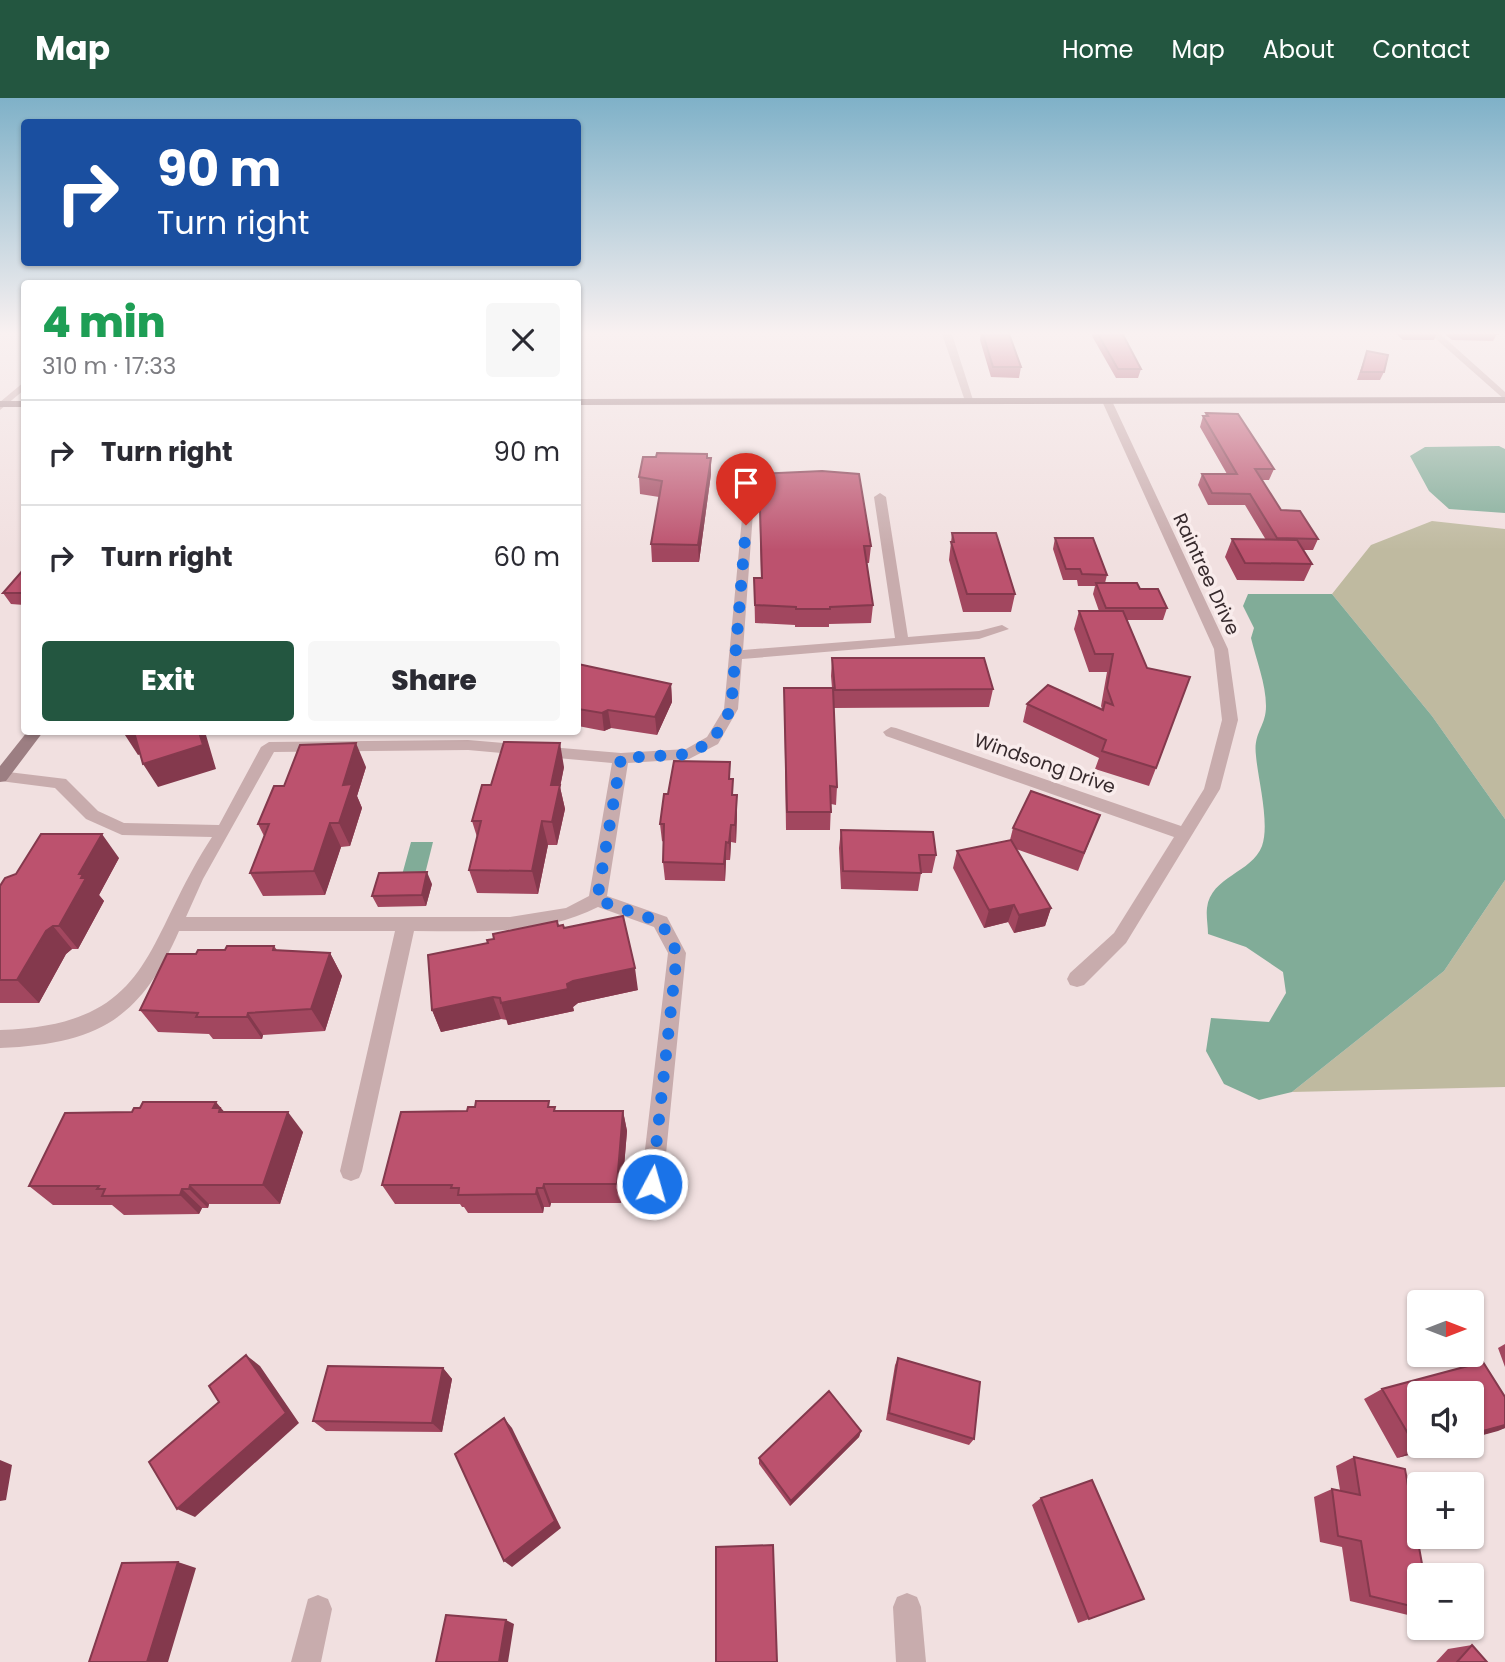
<!DOCTYPE html>
<meta charset="utf-8">
<style>
:root{--surface:#fff;--page:#f7f7f7;--text:#2b2b33;--muted:#7c7c81;--line:#e1e1e2;--accent:#235640}
body{margin:0;font-family:Poppins,sans-serif;background:var(--page);color:var(--text);height:100vh;display:flex;flex-direction:column;font-size:26px;white-space:nowrap}
*{box-sizing:border-box;margin:0}
p{font-size:23px;color:var(--muted)}
.icon{flex:none;width:38px;height:38px;fill:none;stroke:currentColor;stroke-width:2;stroke-linecap:round;stroke-linejoin:round}
.map{position:relative;flex:1;overflow:hidden}
.panel{position:absolute;left:21px;top:182px;width:560px;height:455px;display:flex;flex-direction:column;background:var(--surface);border-radius:7px;box-shadow:0 2px 5px #0004}
.panel>*{flex:none}
.banner{position:absolute;left:21px;top:21px;width:560px;height:147px;border-radius:7px;box-shadow:0 2px 5px #0004;background:#1a4fa0;color:#fff;overflow:hidden}
.needle{width:46px;rotate:90deg}
.fabs{position:absolute;left:1407px;top:1192px;display:grid;gap:14px}
.fabs a{display:grid;place-items:center;width:77px;height:77px;border-radius:7px;background:var(--surface);box-shadow:0 2px 5px #0004;font-size:35px}
.pin{position:absolute;display:grid;place-items:center;width:60px;height:60px;color:#fff;margin:-72px -30px;border-radius:50% 50% 50% 0;rotate:-45deg;box-shadow:0 0 7px #0007}
.pin .icon{rotate:45deg}
.me{position:absolute;width:77px;margin:-38px;rotate:6deg;stroke-linejoin:round;filter:drop-shadow(0 0 5px #0008)}
.turn{display:flex;align-items:center;gap:24px;height:147px;padding:0 21px;font-size:32px}
.turn .icon{width:91px;height:91px;stroke-width:2.5}
.turn b{display:block;font-size:49px;line-height:60px}
.round{display:grid;place-items:center;flex:none;width:74px;height:74px;border-radius:7px;background:var(--page)}
.headline{display:flex;align-items:center;justify-content:space-between;height:119px;padding:0 21px}
h1{font-size:42px;font-weight:800;line-height:52px;color:#1e9e55}
.action{display:flex;gap:14px;margin-top:auto;padding:14px 21px}
.action a{flex:1;height:80px;border-radius:7px;background:var(--accent);color:#fff;font-size:28px;font-weight:800;line-height:80px;text-align:center}
.action a+a{background:var(--page);color:var(--text)}
ul{padding:0;list-style:none}
li{display:flex;align-items:center;gap:21px;height:105px;padding:0 21px;border-top:2px solid var(--line)}
li div{flex:1}
li b{display:block;font-size:26px}
li em{font-style:normal}
header{display:flex;align-items:center;gap:42px;box-sizing:border-box;height:98px;padding:0 35px;background:var(--accent);color:#fff}
header strong{font-size:33px}
nav{display:flex;gap:38px;margin-inline-start:auto;font-size:24px}
.map>svg:first-child{display:block}
.green{fill:#bfbaa0}
.water{fill:#81ac98}
.lines{fill:none;stroke-linecap:round;stroke-linejoin:round}
.street{fill:#c8acad;fill-rule:evenodd}
.secondary{fill:#9c7e82;fill-rule:evenodd}
.wall{fill:#a2475f}
.shaded-wall{fill:#84394d}
.building{fill:#bc526e;stroke:#84394d;stroke-width:2}
.route{stroke:#1a73e8;stroke-width:12;stroke-dasharray:0 21.6}
.labels{text-anchor:middle;stroke-width:7;stroke-linejoin:round;paint-order:stroke}
.street-label{font-size:19px;fill:#372a2d;stroke:#f9ecec}
</style>
<header>
<strong>Map</strong>
<nav><a>Home</a><a>Map</a><a>About</a><a>Contact</a></nav>
</header>
<div class="map">
<svg width="1505" height="1564" viewBox="0 0 1505 1564">
<rect width="100%" height="100%" fill="#f1e0e0"/>
<!-- green -->
<path class="green" d="M1432,423l73,8v290l-73,-103 -100,-122 39,-49z
M1505,782v207l-213,5 152,-121z"/>
<!-- water -->
<path class="water" d="M1499,348l6,3v64l-56,-4 -20,-18 -19,-35 15,-9z
M1248,496h84l100,122 73,103v61l-61,91 -152,121 -33,8 -35,-16 -18,-33 5,-33 58,4 17,-29 -3,-21 -37,-25 -38,-13c0,-8 -2,-18 -1,-26 4,-32 45,-35 55,-62 8,-22 -4,-67 -6,-90 -3,-24 10,-29 10,-50 0,-22 -10,-47 -15,-68l3,-10 -11,-22z
M411,744h22l-8,32 -23,1z"/>
<g class="lines">
<!-- street -->
<path class="street" d="M941,233h10l23,72 -9,-2z
M1427,233h10l68,61v8z
M24,284v8l-24,20v-8z
M1103,301l9,2 116,248 10,71 -18,69 -94,154 -42,42 -7,2 -7,-2 -3,-6 3,-6 44,-40 60,-96 -288,-101 -3,-4 8,-5 5,1 285,98 23,-37 18,-69 -8,-71 -112,-248z
M880,395l6,4 22,140 71,-6 23,-6 7,4 -30,10 -237,20 -4,50 -20,35 -29,15 -61,4 -21,133 60,21 19,36 -23,231 -3,7 -8,4 -8,-4 -3,-7 27,-231 -14,-26 -56,-20c-57,29 -122,24 -184,24l-52,240 -3,7 -8,3 -8,-3 -3,-7 55,-240h-216c-39,89 -82,113 -179,117v-18c155,-5 142,-86 212,-193l-90,-2 -36,-16 -31,-31 -55,-7v-10l66,8 32,32 26,12 95,2 42,-78 8,-5 199,-2 153,13 65,-4 21,-12 17,-28 20,-212 10,2 -11,151 152,-12 -21,-141zM468,652l144,13 -23,133 -23,12 -56,9h-324l17,-38 71,-127z
M907,1495l10,4 4,10 5,55h-30l-3,-55 4,-10z
M318,1497l10,4 4,10 -11,53h-30l17,-63z"/>
<!-- secondary -->
<path class="secondary" d="M1505,299v6l-927,2v-6z
M0,303h24v6h-24z
M27,634h16l-37,49 -6,1v-16z"/>
</g>
<!-- wall -->
<path class="wall" d="M981,233h27l13,36 -2,11 -28,-1 -11,-37z
M1093,233h28l20,38 -3,9h-22l-24,-42z
M1393,233h42l2,2 -3,7h-31z
M1441,233h52l4,3 -4,7 -41,-1z
M1367,253l17,21 -4,8h-23z
M1206,315l68,56 -5,11h-7l19,30 37,29 -5,11h-10l9,14 -8,17 -67,-1 -12,-23 7,-18 34,1 -21,-35h-37l-10,-20 4,-11h25l-27,-47 3,-11h2z
M708,360h3v16l-12,88h-47l-1,-18 8,-47 -19,-3 -1,-17z
M759,393l112,55 -2,17h-2l6,42 -2,18 -42,1v3h-34v-2l-40,-2 -1,-45h7z
M952,435l63,61 -4,18h-48l-14,-52z
M1055,440l52,37 -2,8 35,6 27,19 -4,12h-36l29,148 -7,18 -54,-17 4,-11 -76,-36 4,-18 75,5 -1,-3 6,-34h-18l-15,-43 5,-18h20l-6,-17 2,-8h-17l-1,-6h-14l-10,-31z
M24,471v36l-13,-1 -8,-11z
M832,560l161,31 -4,18 -155,1 3,79 -1,18 -5,-1 -1,26h-44l-2,-142h48l-1,-12z
M578,566l93,20 1,18 -15,33 -46,-7 -7,3 -26,-5z
M730,664v17l7,34 -1,30 -5,-1 -1,18h-4l-1,21 -60,-1 -2,-18 1,-20 -2,-1 -2,-17 8,-30z
M366,669l-9,29 5,12 -12,38 -9,1 -16,48 -62,1 -13,-23 14,-37 -6,-12 26,-38z
M564,669l-4,20 5,22 -8,36h-9l-10,49 -61,-1 -8,-23 8,-33 -5,-16 19,-36z
M1013,730l80,4 -15,39 -62,-22 35,59 -6,18 -31,7 -6,-11 -24,6 -31,-60 4,-17 53,-11z
M841,732l95,25 -4,18h-11l-3,18 -77,-2 -2,-41z
M119,760l-20,37 5,6 -26,48h-6l-6,5 -27,49h-39v-117z
M432,786l-6,22 -48,1 -6,-11z
M558,828l6,2 74,62 -60,13 -5,4 1,4 -66,14 -1,-5 -6,-1 -60,13 -9,-22 56,-67z
M274,848l3,4 53,3 12,23 -17,55 -62,4 -1,4h-49l-4,-5 -51,-2 -18,-22 56,-56 29,-4z
M551,1009l5,4h67l4,20 -6,72h-70l-1,4h-6l-1,6h-75l-4,-6h-2l-2,-3h-65l-13,-19 85,-74z
M225,1014l78,20 -23,72h-71l-1,4h-6l-3,6 -75,1 -12,-10h-59l-24,-19z
M1505,1246v23l-7,-19z
M898,1260l76,81 -5,6 -83,-25 9,-55z
M1483,1264l22,35v31l-33,10v-45h-53v53h24l-46,12 -33,-59 18,-10z
M443,1270l9,11 -10,53 -116,-1 -13,-10z
M861,1333l-2,6 -69,69 -31,-42v-6z
M1354,1359l65,118v38l-11,2 -58,-14 -8,-54 -22,-5 -6,-45 18,-8 8,1 -4,-24z
M1041,1400l103,101 -66,24 -46,-118z
M1472,1547l15,17h-51l12,-13z"/>
<!-- shaded-wall -->
<path class="shaded-wall" d="M711,360v16l-12,88 -1,-17z
M578,488l2,15 -2,12z
M671,586l1,18 -15,33 -2,-18z
M608,612l3,18 -7,3 -2,-18z
M123,634h11l13,20 -9,3z
M199,634h14l-7,3 10,34 -58,18 -15,-23z
M356,645l10,24 -9,29 5,12 -12,38 -11,-23 4,-38z
M560,645l4,24 -4,20 5,22 -8,36 -5,-23 -1,-37z
M737,697v18l-1,30 -1,-18z
M542,723l6,24 -10,49 -6,-23z
M330,725l11,24 -16,48 -11,-24z
M731,727v17l-1,18 -1,-17z
M102,736l17,24 -20,37 5,6 -26,48 -19,-23 20,-52z
M726,744v18l-1,21 -1,-17z
M427,774l5,12 -6,22 -4,-11z
M1014,807l-6,17 -24,6 5,-18z
M1051,810l-6,18 -31,7 5,-18z
M53,828l19,23 -6,5 -27,49 -22,-23 29,-49z
M330,855l12,23 -17,55 -14,-22z
M635,870l3,22 -60,13 -5,4 1,4 -66,14 -7,-22 66,-19 6,-3z
M493,899l8,22 -60,13 -9,-22z
M248,915l15,22 -1,4 -15,-22z
M216,1004l17,20 -20,-14z
M623,1013l4,20 -6,72 -4,-19z
M288,1014l15,20 -23,72 -17,-19z
M544,1086l7,19 -1,4 -7,-19z
M190,1087l19,19 -1,4 -19,-19z
M537,1090l7,19 -1,6 -7,-19z
M182,1091l20,19 -3,6 -19,-19z
M246,1257l14,11 39,57 -104,94 -18,-8z
M443,1270l9,11 -10,53 -10,-9z
M504,1320l8,10 49,100 -49,39 -8,-6z
M1505,1327v3l-7,3 -26,7v-4z
M861,1333l-2,6 -69,69 1,-5z
M1429,1348h14l-46,12 20,-9z
M0,1362l12,5 -6,35 -6,1z
M178,1464l18,6 -28,94h-21z
M506,1522l8,4 -6,38h-9z"/>
<!-- building -->
<path class="building" d="M982,233h26l13,36h-28z
M1096,233h25l20,38h-23z
M1403,233h32l2,2h-31z
M1452,233h41l4,3h-42z
M1367,253l21,4 -4,17h-23z
M1206,315l32,1 36,55h-19l26,41 19,1 18,28 -41,-1 -27,-44 -38,-1 -10,-19h35l-34,-58h5z
M657,355l50,1v4h4l-13,87 -47,-1 11,-63 -23,-4 4,-20h13z
M822,373l37,3 12,72h-7l9,59 -43,2v2h-34v-2l-41,-2 -1,-27h8l-3,-104z
M952,435h44l19,61h-48l-16,-52h3z
M1055,440h38l14,37 -25,-1 -2,-5h-14z
M1232,441l65,1 15,24 -67,-1z
M24,471v24h-21z
M1096,485h41l3,6h18l9,19h-61z
M1079,513h44l24,57 43,9 -34,91 -54,-17 4,-11 -79,-36 21,-19 55,25 2,-8 8,3 -6,-17 6,-34h-18z
M832,560h152l9,31 -158,1z
M578,566l93,20 -16,33 -47,-7 -6,3 -24,-4z
M784,590h49l4,99 -7,-1 1,26h-44z
M134,634h65l4,13 -60,19z
M504,644l56,1 -9,42h9l-8,37 -10,-1 -10,50 -63,-1 12,-49h-9l10,-36h9z
M356,645l-13,42 9,-1 -13,39h-9l-16,48 -64,2 19,-49h-11l16,-38h10l16,-41z
M674,663l56,1 -1,17h4l-1,16h5l-2,30h-4l-2,18 -3,-1 -2,22 -61,-2 1,-38h-4l4,-30h4z
M1031,693l69,24 -16,38 -71,-25z
M841,732l92,2 3,23h-17l2,18 -78,-2z
M41,736h61l-23,40h4l-2,4h5l-27,48h-6l-7,5 -29,49h-17v-94l5,-8 11,-4z
M1011,742l40,68 -32,7 -5,-10 -25,5 -32,-59z
M427,774l-5,23 -50,1 7,-23z
M623,818l12,52 -62,13 -6,3 1,5 -67,14 -1,-5 -7,-1 -61,13 -4,-55 60,-12 -1,-3 7,-1 -1,-5 64,-13 1,5 5,-1 1,3z
M227,848h47l-1,4 57,3 -19,56 -63,4 -1,4h-51l2,-4 -58,-3 27,-56h29l2,-4h27z
M476,1003h73l-1,6h7l-1,4h69l-6,73h-73l-1,4h-6l-1,6 -78,1 1,-7h-8l1,-3h-70l19,-73 66,-1 1,-4h7z
M143,1004h73l-3,6h7l-1,4h69l-25,73h-73l-1,4h-7l-2,6 -78,1 3,-7h-8l2,-3h-70l36,-73 67,-1 2,-4h6z
M246,1257l40,58 -109,96 -28,-47 70,-60 -10,-16z
M898,1260l82,24 -6,57 -85,-26z
M1483,1264l22,35v28l-33,9v-41h-53v53h10l-12,3 -35,-60z
M328,1268l115,2 -11,55 -119,-2z
M829,1293l32,40 -70,70 -32,-43z
M504,1320l51,103 -51,40 -49,-107z
M1354,1359l51,12 19,106h-5v33l-49,-12 -9,-55 -23,-5 -6,-47 28,6z
M1092,1382l52,119 -55,20 -48,-121z
M773,1447l4,117h-61v-115z
M178,1464l-31,100h-58l33,-99z
M446,1517l60,5 -7,42h-63z
M1472,1547l15,17h-30z"/>
<!-- sky -->
<linearGradient id="sky" x2="0" y2="1"><stop stop-color="#7fb1c8"/><stop offset="0.52" stop-color="#f9f1f1"/><stop offset="1" stop-color="#f9f1f1" stop-opacity="0"/></linearGradient>
<rect width="1505" height="452" fill="url(#sky)"/>
<g class="lines">
<!-- route -->
<path class="route" d="M652,1086l25,-231 -16,-31 -64,-22 24,-142 68,-4 24,-14 18,-31 15,-184"/>
</g>
<g class="labels">
<!-- street labels -->
<g class="street-label">
<text transform="translate(1207 476) rotate(65)" y="7">Raintree Drive</text>
<text transform="translate(1045 665) rotate(19)" y="7">Windsong Drive</text>
</g>
</g>
</svg>
<div class="fabs">
<a><svg class="needle" viewBox="-14 -14 28 28"><path d="M0-13l5 13h-10z" fill="#e53935"/><path d="M0 13l5-13h-10z" fill="#7c7c81"/></svg></a>
<a><svg class="icon" aria-label="sound" viewBox="0 0 24 24"><path d="M4 9h4l5-4v14l-5-4H4zM17 9q2 3 0 6"/></svg></a>
<a>+</a>
<a>−</a>
</div>
<div class="pin" style="left:746px;top:427px;background:#d93025"><svg class="icon" aria-label="arrive" viewBox="0 0 24 24"><path d="M6 21V4h12l-3 4 3 4H6"/></svg></div>
<svg class="me" style="left:652px;top:1086px" viewBox="-20 -20 40 40"><circle r="17" fill="#1a73e8" stroke="#fff" stroke-width="3"/><path d="M0-11L8 9 0 5-8 9z" fill="#fff"/></svg>
<div class="banner">
<div class="turn"><svg class="icon" aria-label="right" viewBox="0 0 24 24"><path d="M7 20v-9h11M14 6l5 5-5 5"/></svg><div><b>90 m</b>Turn right</div></div>
</div>
<section class="panel">
<div class="headline"><div><h1>4 min</h1><p>310 m · 17:33</p></div><a class="round"><svg class="icon" aria-label="close" viewBox="0 0 24 24"><path d="M6 6l12 12M18 6L6 18"/></svg></a></div>
<ul>
<li><svg class="icon" aria-label="right" viewBox="0 0 24 24"><path d="M7 20v-9h11M14 6l5 5-5 5"/></svg><div><b>Turn right</b></div><em>90 m</em></li>
<li><svg class="icon" aria-label="right" viewBox="0 0 24 24"><path d="M7 20v-9h11M14 6l5 5-5 5"/></svg><div><b>Turn right</b></div><em>60 m</em></li>
</ul>
<div class="action"><a>Exit</a><a>Share</a></div>
</section>
</div>
